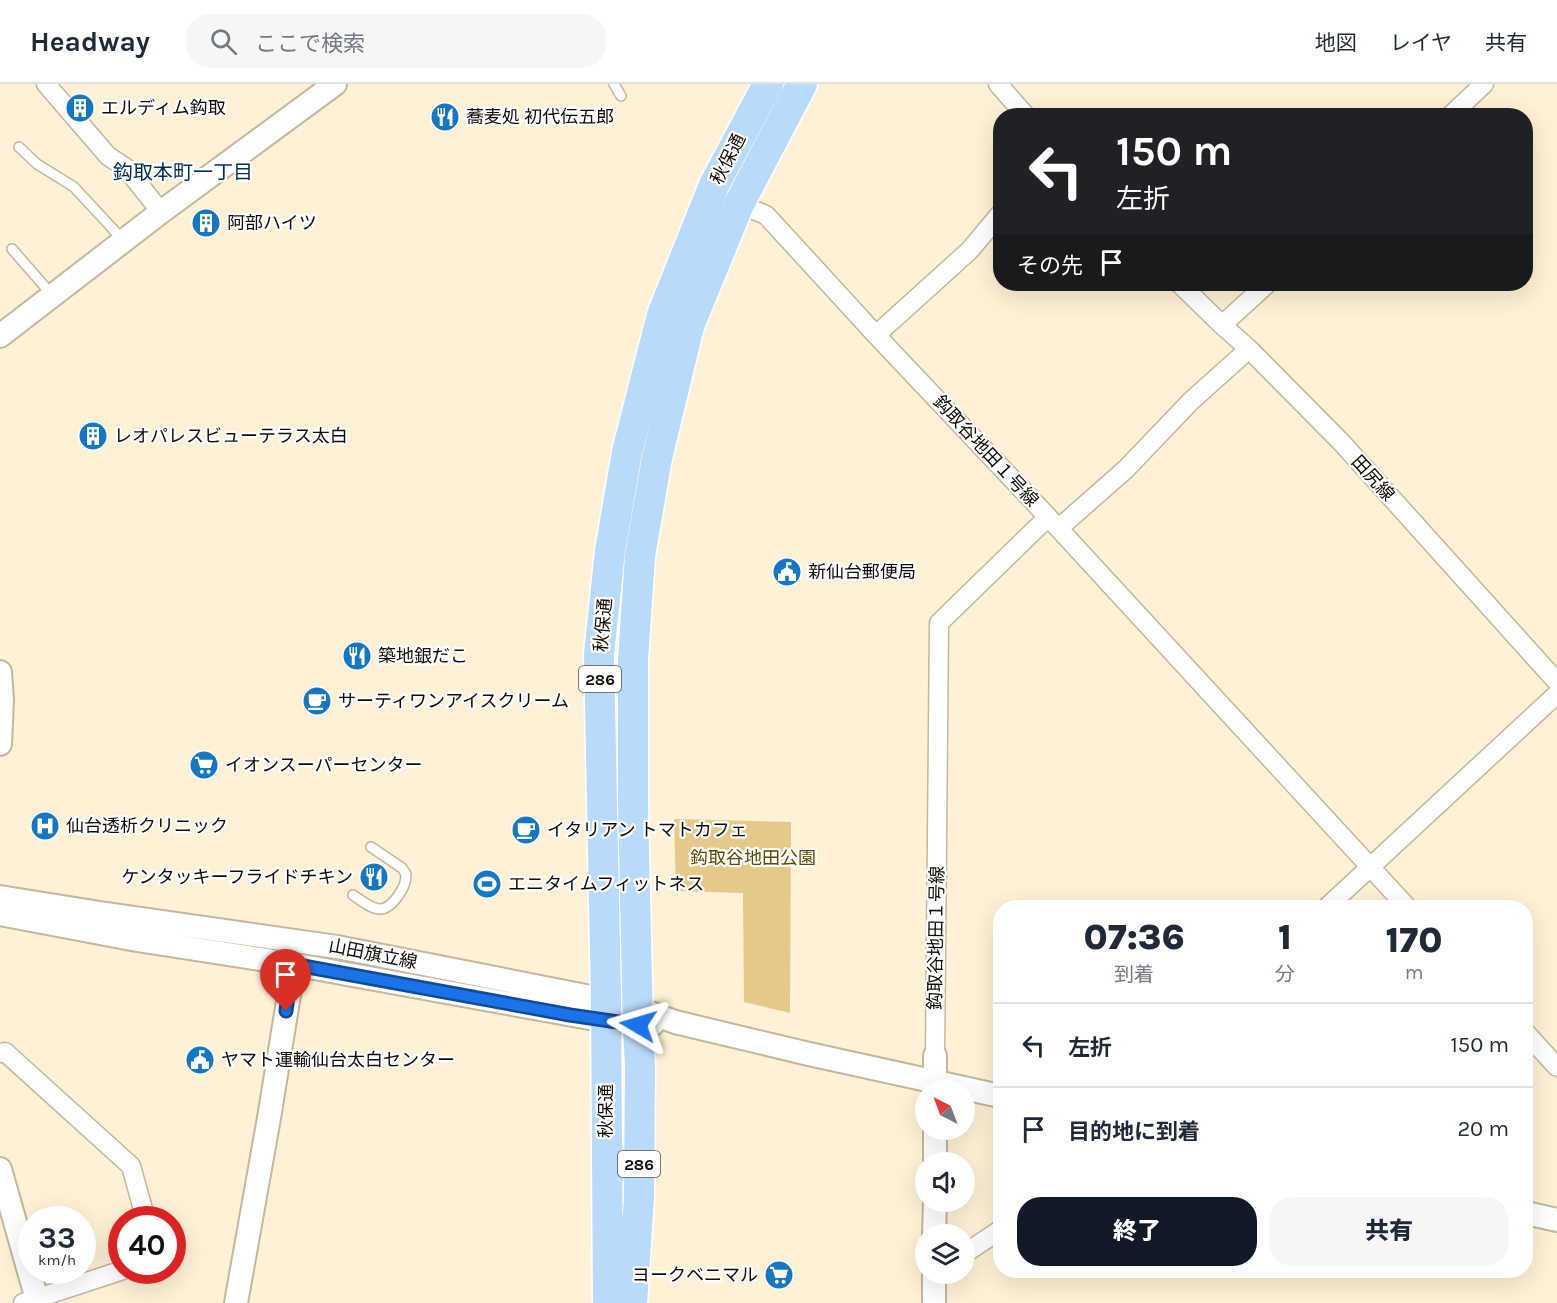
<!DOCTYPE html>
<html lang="ja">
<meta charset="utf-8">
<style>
:root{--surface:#fff;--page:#f6f6f7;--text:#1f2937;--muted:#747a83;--line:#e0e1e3;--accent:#111827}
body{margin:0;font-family:Karla,"Noto Sans JP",sans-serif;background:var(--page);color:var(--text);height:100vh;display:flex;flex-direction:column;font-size:22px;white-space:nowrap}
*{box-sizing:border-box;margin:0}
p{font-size:20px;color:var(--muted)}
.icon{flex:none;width:33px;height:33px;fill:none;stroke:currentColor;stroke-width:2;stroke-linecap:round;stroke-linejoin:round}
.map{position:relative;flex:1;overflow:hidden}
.drawer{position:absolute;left:993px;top:816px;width:540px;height:378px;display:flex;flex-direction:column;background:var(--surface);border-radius:24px;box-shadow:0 6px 24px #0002}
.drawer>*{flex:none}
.top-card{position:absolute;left:993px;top:24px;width:540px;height:183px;border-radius:24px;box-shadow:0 6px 24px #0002;background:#202124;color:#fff;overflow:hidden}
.needle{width:39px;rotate:318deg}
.controls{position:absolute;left:915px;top:996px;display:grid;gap:12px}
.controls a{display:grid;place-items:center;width:60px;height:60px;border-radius:50%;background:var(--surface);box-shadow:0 6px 24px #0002;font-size:30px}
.speed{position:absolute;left:18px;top:1122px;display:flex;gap:12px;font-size:30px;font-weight:700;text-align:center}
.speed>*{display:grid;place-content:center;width:78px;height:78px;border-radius:50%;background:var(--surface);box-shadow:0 6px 24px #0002;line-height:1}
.speed small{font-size:15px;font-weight:400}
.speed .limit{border:9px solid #d22;background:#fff;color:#111}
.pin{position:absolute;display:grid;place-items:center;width:51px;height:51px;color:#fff;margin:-62px -26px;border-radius:50% 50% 50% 0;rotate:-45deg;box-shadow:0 0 6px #0007}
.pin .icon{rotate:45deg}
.me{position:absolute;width:66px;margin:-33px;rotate:277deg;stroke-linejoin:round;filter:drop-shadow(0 0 4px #0008)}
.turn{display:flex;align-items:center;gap:21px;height:126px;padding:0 24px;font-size:27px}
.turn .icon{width:78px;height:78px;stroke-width:2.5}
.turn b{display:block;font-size:42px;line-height:51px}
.then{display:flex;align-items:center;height:57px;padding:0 24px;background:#0003;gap:12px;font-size:22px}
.eta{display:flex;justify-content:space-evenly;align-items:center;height:102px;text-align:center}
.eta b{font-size:36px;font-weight:800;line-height:42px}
.primary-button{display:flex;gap:12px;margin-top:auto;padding:12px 24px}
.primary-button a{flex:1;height:69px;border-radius:24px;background:var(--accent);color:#fff;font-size:24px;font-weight:800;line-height:69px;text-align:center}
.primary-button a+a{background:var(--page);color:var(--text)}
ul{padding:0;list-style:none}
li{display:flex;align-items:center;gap:18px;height:84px;padding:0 24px;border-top:2px solid var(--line)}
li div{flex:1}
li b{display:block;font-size:22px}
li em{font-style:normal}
header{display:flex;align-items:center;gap:36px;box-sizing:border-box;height:84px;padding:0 30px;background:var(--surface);border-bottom:2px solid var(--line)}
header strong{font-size:28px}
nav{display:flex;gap:33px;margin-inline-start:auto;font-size:21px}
.search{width:420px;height:54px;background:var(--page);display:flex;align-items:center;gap:15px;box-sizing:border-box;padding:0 21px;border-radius:24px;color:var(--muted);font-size:22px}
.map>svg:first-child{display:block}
.park{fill:#e6c988}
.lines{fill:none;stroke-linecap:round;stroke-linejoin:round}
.service-casing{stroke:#c3b79c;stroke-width:12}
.minor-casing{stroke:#c3b79c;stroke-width:21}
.tertiary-casing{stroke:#c3b79c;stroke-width:26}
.trunk-casing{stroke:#fff;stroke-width:33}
.service{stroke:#fff;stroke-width:9}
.minor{stroke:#fff;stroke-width:18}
.tertiary{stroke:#fff;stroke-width:22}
.trunk{stroke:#b8dafb;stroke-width:30}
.route-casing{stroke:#114b97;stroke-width:15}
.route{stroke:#1a73e8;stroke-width:10}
.labels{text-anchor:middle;stroke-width:4.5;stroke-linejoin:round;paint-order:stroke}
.shield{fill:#fff;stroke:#57544f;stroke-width:1.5}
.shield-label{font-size:16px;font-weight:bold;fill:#0f0b03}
.poi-label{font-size:18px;fill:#0f0b03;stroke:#fff;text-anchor:start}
.street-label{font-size:18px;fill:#0f0b03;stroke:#fff}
.park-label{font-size:18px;fill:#614802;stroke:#fff}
.neighbourhood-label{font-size:20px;fill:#002d50;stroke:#fff}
</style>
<header>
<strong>Headway</strong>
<div class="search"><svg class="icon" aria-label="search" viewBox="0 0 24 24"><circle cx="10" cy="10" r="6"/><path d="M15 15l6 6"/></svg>ここで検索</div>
<nav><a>地図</a><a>レイヤ</a><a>共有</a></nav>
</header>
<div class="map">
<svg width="1557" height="1219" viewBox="0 0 1557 1219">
<rect width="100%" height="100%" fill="#fef1d5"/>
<!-- park -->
<path class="park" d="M674,735l117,3 -1,191 -46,-11 -1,-109 -67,-2z"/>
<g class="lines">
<!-- service casing -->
<g class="service-casing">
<path id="service" d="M614,0l7,12
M19,63l18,17 37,23 50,54
M12,165l41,47
M353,811c18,12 29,24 45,1 5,-8 8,-12 8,-22l-4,-6 -31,-21"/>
</g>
<!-- minor casing -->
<g class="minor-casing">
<path id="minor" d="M46,0l62,72 18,12 35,44
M998,0l28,32
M1450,32l34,-32
M739,120l27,11 110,120 172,182 -109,106 -4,433
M1180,200l42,41 27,24 93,94 215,239
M1222,241l45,-41
M876,251l94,-85 30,-36
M1048,433l360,391
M1059,444l67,-59 65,-68 58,-52
M1326,824l231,-214
M1526,949l31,34
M0,969l5,-1 126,114 15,54
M964,1170l36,-24
M23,1219l100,-33"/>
</g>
<!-- tertiary casing -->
<g class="tertiary-casing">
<path id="tertiary" d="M0,252l161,-124 174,-128
M0,588l2,28 -2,44
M0,813l100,16 237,34 269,53 31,8 38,14 134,32 191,42
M0,830l137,26 155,24 314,57 32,4 15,-1
M935,972v34
M935,1078v-32
M0,1085l38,134
M1526,1129l31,7
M934,1150l1,-32
M236,1219l33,-185 21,-129 2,-25
M934,1219v-29"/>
</g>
<!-- trunk casing -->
<g class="trunk-casing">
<path id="trunk" d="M608,1219l-2,-303 -7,-346 11,-103 17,-99 35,-137 52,-130 54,-101
M632,1219l7,-105 1,-131 -2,-42 -5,-220v-145l7,-104 17,-98 32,-132 50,-122 63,-120"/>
</g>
<!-- service -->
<use href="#service" class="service"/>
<!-- minor -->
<use href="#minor" class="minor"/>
<!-- tertiary -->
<use href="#tertiary" class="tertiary"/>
<!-- trunk -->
<use href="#trunk" class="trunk"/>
</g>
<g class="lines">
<!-- route casing -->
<g class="route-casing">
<path id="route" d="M286,927l6,-47 278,51 68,10"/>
</g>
<!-- route -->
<use href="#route" class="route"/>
</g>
<!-- icons -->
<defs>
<g id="building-disc" transform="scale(1.5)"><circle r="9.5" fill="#1477c3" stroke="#fff"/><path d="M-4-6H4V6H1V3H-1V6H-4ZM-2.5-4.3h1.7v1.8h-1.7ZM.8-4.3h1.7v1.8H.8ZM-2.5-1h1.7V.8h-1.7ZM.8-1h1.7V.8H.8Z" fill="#fff"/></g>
<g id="restaurant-disc" transform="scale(1.5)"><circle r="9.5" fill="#1477c3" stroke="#fff"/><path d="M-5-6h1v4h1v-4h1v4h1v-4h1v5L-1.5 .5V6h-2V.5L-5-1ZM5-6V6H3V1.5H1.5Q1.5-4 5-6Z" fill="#fff"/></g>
<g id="civic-disc" transform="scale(1.5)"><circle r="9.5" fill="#1477c3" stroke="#fff"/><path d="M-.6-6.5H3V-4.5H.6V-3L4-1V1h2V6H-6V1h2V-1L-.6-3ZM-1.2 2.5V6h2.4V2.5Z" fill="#fff"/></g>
<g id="cafe-disc" transform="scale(1.5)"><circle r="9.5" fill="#1477c3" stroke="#fff"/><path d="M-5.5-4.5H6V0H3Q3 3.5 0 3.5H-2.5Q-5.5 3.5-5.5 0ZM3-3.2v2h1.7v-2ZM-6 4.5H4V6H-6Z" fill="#fff"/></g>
<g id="supermarket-disc" transform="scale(1.5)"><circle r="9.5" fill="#1477c3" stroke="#fff"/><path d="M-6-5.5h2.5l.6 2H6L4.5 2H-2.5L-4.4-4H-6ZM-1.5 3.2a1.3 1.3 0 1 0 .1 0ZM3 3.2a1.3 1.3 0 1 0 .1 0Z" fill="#fff"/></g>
<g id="hospital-disc" transform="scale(1.5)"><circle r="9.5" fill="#1477c3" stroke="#fff"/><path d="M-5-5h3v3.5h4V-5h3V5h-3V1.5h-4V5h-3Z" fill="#fff"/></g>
<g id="stadium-disc" transform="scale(1.5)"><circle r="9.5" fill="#1477c3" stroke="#fff"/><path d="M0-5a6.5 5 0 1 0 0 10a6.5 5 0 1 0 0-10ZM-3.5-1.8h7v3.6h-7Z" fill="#fff"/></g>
</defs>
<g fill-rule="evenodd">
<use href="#building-disc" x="80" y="24"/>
<use href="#restaurant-disc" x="445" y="33"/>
<use href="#building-disc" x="206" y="139"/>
<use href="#building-disc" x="93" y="352"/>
<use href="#civic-disc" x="787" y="488"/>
<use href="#restaurant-disc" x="357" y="572"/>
<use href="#cafe-disc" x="317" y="617"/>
<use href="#supermarket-disc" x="204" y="681"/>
<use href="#hospital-disc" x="45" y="742"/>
<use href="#cafe-disc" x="526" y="746"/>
<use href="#restaurant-disc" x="374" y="793"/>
<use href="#stadium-disc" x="487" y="800"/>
<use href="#civic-disc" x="200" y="976"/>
<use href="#supermarket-disc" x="779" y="1191"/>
</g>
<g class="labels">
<!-- shield labels -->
<g class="shield">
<rect x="579" y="582" width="42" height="26" rx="4.5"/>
<rect x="618" y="1067" width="42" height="26" rx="4.5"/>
</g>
<g class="shield-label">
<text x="600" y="601">286</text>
<text x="639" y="1086">286</text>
</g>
<!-- poi labels -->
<g class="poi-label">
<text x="101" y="30">エルディム鈎取</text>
<text x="466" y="39">蕎麦処 初代伝五郎</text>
<text x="227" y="145">阿部ハイツ</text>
<text x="114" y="358">レオパレスビューテラス太白</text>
<text x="808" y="494">新仙台郵便局</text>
<text x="378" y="578">築地銀だこ</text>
<text x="338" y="623">サーティワンアイスクリーム</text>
<text x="225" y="687">イオンスーパーセンター</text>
<text x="66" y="748">仙台透析クリニック</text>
<text x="547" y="752">イタリアン トマトカフェ</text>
<text x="353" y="799" text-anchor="end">ケンタッキーフライドチキン</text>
<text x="508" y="806">エニタイムフィットネス</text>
<text x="221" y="982">ヤマト運輸仙台太白センター</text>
<text x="758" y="1197" text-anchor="end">ヨークベニマル</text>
</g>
<!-- street labels -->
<g class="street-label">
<text transform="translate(728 75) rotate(-63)" y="6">秋保通</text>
<text transform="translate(986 367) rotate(47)" y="6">鈎取谷地田１号線</text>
<text transform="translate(1373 394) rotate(48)" y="6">田尻線</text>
<text transform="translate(603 541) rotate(-85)" y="6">秋保通</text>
<text transform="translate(936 854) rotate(-89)" y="6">鈎取谷地田１号線</text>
<text transform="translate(373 870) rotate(11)" y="6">山田旗立線</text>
<text transform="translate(606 1027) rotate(-90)" y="6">秋保通</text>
</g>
<!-- park labels -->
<g class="park-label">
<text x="753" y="780">鈎取谷地田公園</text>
</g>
<!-- neighbourhood labels -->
<g class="neighbourhood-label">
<text x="183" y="95">鈎取本町一丁目</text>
</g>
</g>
</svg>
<div class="controls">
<a><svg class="needle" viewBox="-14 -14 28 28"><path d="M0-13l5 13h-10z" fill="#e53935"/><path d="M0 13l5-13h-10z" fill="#747a83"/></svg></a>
<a><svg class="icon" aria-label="sound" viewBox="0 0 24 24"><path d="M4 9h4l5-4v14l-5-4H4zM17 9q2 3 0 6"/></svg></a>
<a><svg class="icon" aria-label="layers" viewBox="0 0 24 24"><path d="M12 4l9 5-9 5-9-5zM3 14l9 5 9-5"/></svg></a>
</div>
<div class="speed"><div>33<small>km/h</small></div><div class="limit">40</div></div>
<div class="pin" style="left:286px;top:927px;background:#d93025"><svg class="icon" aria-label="arrive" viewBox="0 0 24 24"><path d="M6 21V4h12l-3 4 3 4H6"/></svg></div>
<svg class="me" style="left:638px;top:941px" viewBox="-20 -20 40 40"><path d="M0-17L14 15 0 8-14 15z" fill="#1a73e8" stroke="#fff" stroke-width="4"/></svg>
<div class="top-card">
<div class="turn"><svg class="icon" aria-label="left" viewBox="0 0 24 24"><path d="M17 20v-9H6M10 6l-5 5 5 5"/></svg><div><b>150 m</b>左折</div></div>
<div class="then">その先<svg class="icon" aria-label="arrive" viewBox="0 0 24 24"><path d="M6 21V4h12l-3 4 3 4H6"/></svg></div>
</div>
<section class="drawer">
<div class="eta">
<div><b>07:36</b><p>到着</p></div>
<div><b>1</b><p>分</p></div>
<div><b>170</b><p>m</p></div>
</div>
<ul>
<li><svg class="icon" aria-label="left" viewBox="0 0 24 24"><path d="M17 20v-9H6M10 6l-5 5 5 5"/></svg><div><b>左折</b></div><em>150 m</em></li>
<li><svg class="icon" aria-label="arrive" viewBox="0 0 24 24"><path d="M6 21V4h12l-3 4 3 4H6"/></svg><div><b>目的地に到着</b></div><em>20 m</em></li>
</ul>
<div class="primary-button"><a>終了</a><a>共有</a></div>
</section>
</div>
